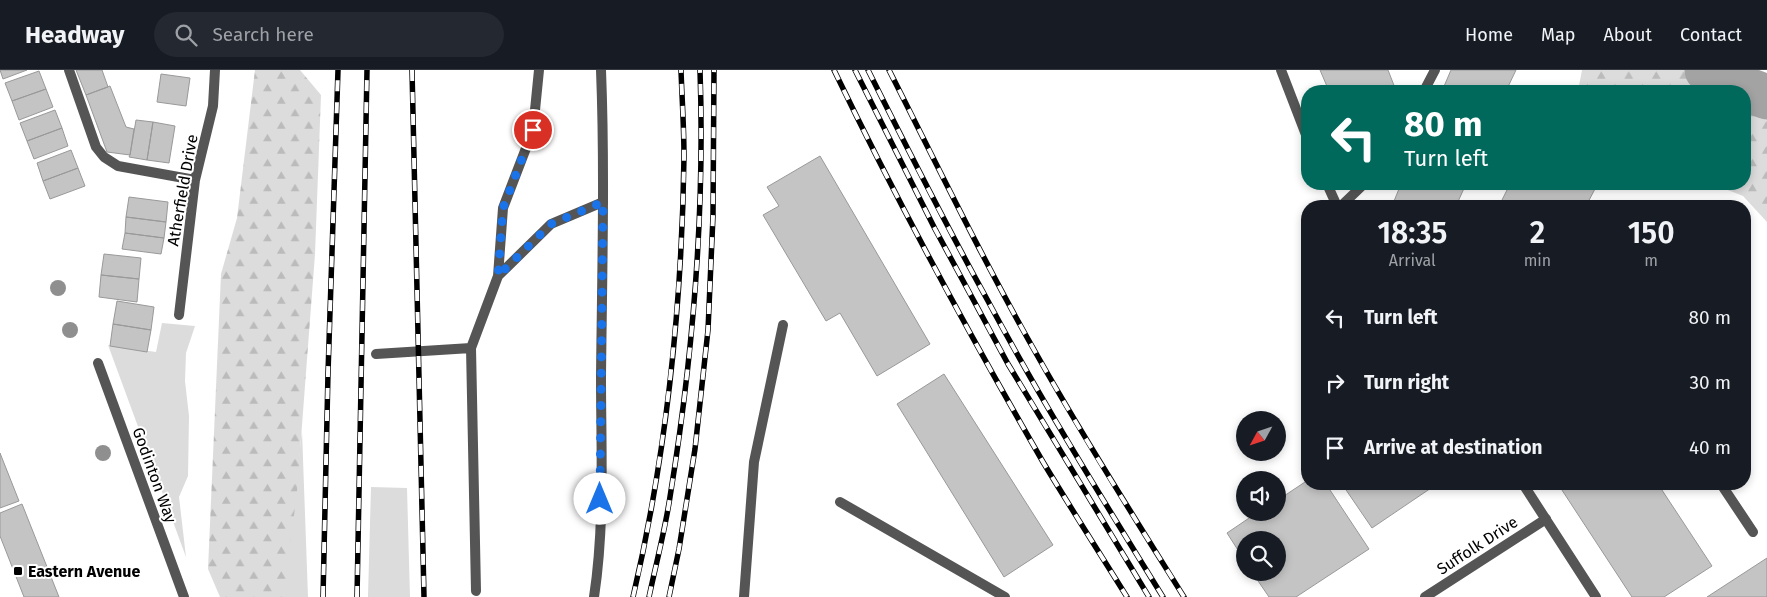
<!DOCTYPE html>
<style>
:root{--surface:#171b24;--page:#242831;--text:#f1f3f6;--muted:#9ea1a6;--line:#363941}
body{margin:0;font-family:"Fira Sans",sans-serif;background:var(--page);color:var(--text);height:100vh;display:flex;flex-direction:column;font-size:19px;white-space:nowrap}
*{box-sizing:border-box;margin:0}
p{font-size:16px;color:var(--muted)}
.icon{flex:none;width:28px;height:28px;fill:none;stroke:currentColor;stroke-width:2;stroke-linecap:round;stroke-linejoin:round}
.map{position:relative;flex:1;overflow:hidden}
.side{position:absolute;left:1301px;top:130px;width:450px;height:290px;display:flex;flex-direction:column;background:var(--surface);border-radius:20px;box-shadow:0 2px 8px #0003}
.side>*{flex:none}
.top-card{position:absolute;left:1301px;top:15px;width:450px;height:105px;border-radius:20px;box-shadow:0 2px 8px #0003;background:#00695c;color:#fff;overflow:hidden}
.needle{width:32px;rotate:230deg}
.fabs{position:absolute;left:1236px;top:341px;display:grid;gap:10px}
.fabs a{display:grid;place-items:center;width:50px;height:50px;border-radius:50%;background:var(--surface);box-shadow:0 2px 8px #0003;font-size:25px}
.pin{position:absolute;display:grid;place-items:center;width:42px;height:42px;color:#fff;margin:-21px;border:2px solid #fff;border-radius:50%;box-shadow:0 1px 5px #0007}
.me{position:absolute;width:55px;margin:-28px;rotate:0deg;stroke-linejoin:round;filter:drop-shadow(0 0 4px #0008)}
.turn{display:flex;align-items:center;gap:18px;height:105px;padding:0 20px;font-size:22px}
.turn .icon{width:65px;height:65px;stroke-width:2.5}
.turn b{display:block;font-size:35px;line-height:42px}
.eta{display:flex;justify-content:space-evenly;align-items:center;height:85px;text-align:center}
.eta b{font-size:30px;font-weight:600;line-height:35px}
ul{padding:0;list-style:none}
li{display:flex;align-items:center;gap:15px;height:65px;padding:0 20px}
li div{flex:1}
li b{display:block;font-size:19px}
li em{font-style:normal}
header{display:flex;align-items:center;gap:30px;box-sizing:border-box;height:70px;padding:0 25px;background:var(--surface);border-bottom:1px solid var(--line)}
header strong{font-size:24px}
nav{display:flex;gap:28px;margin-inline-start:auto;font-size:18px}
.search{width:350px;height:45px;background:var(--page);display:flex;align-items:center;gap:12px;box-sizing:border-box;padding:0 18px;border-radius:28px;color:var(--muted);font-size:19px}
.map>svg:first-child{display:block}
.grass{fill:#dcdcdc}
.forest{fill:url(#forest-firs)}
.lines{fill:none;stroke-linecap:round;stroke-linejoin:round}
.river{stroke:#a3a3a3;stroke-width:45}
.building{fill:#c4c4c4;stroke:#999}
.service{stroke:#555;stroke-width:10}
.minor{stroke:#555;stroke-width:10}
.tertiary{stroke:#555;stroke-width:10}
.rail-casing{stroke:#000;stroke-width:5.5}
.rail{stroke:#fff;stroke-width:4;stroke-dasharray:11;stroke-linecap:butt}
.tree{fill:#8f8f8f}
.route{stroke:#1a73e8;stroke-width:9;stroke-dasharray:0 16.2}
.poi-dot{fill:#000;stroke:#fff;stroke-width:2}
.labels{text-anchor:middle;stroke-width:4;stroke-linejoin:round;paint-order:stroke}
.street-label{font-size:16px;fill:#000;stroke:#fff}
.poi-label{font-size:16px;font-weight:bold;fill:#000;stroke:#fff;text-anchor:start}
</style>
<header>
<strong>Headway</strong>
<div class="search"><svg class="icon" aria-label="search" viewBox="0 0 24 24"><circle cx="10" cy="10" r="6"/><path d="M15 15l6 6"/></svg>Search here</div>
<nav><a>Home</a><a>Map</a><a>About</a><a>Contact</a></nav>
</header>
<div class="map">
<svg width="1767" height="527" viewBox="0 0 1767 527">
<defs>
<pattern id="forest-firs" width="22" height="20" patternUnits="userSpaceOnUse" patternTransform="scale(1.25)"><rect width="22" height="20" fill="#dcdcdc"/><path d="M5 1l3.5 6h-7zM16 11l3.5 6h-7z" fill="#bbb"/></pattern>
</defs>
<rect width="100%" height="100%" fill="#fff"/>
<!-- grass -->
<path class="grass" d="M162,253l33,3 -9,27 -1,28 4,35 -1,60 -9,21 7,60 -78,-212 48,7z
M302,361l6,166h-25z
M371,417l36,1 3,109h-42z"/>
<!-- forest -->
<path class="forest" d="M255,0h45l21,25 -6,159 -18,237 -13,106h-64l-12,-28 13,-295 16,-56z
M1582,0h117l32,21h-153z
M1745,30l22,15v107l-24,-26 -30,-12h32z"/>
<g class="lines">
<!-- river -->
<path class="river" d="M1707,0l17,11 43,16"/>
</g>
<!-- building -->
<path class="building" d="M0,0h27l-24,9z
M76,0h26l6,17 -22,8z
M1320,0h68l7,18 -7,3h-59z
M1451,0h65l-10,21h-64z
M39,1l7,18 -34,12 -7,-18z
M161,4l29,4 -4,28 -29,-4z
M110,16l16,41 8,2 -4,26 -23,-3 -21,-57z
M46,19l7,18 -34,13 -7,-19z
M55,40l7,18 -35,13 -7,-18z
M136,50l17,2 -6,38 -18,-3 1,-2z
M153,52l22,4 -6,37 -22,-3z
M62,58l6,18 -34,13 -7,-18z
M71,80l7,18 -35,13 -6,-18z
M820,86l110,188 -53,32 -37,-63 -14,8 -63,-106 16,-9 -12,-19z
M78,98l7,18 -35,13 -7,-18z
M1401,114h65l-10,22h-64z
M1510,114h78l8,3 -10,19h-87z
M129,127l39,5 -2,20 -40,-5z
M126,147l40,5 -2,16 -39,-5z
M125,163l39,5 -3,16 -39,-5z
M104,184l37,4 -2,21 -38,-4z
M101,205l38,4 -2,23 -38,-5z
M117,231l37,6 -3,23 -38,-6z
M113,254l38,6 -4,22 -37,-6z
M944,304l109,171 -49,32 -107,-173z
M0,383l19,48 -19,7z
M1308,410v4h18l43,65 -73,48h-27l-17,-25h26v-32h-33v21l-18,-28 31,-21h20v-12z
M1342,414h95l-65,44z
M1558,414h100l54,82 -48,31h-32z
M22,434l37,93h-35l-24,-61v-23z
M1767,488v39h-60z"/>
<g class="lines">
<!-- service -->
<path class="service" d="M1424,21l11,-21
M1341,136l23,-22
M498,206l53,-52 52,-22
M376,284l95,-6
M1721,414l32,48
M840,432l165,95
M476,521l-5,-243 27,-72 5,-68 30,-78 6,-60
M744,527l10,-135 29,-137"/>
<!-- minor -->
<path class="minor" d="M69,0l27,77 8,10 14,9 77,14
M179,245l16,-135 18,-74 2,-36
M98,293l86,234
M594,527c11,-72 7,-147 7,-220 1,-102 4,-205 0,-307
M1425,527l121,-78"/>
<!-- tertiary -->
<path class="tertiary" d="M1281,0l27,70
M1327,114l10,22
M1523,414l73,113"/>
<!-- rail casing -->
<g class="rail-casing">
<path id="rail" d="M412,0l12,527
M834,0c64,133 135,264 209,392 27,45 56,90 84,135
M855,0l80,159 73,135 141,233
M868,0c39,78 78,155 120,231 54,101 115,199 175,296
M889,0c48,95 95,192 148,285 46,82 97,162 147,242
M323,527l5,-224 10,-303
M357,527l10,-527
M633,527c33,-141 49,-295 51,-440 0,-29 -2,-58 -3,-87
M649,527c7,-33 16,-67 21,-100 23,-141 35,-284 30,-427
M669,527l10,-48 16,-100 13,-119 5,-114 1,-146"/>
</g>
<!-- rail -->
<use href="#rail" class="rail"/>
</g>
<!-- trees -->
<g class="tree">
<circle cx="58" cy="218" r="8"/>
<circle cx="70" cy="260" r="8"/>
<circle cx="103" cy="383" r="8"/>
</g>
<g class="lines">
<!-- route -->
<path class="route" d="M533,60l-30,78 -5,68 53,-52 52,-22 -3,297"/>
</g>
<!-- markers -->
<rect class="poi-dot" x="13" y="496" width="10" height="10" rx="2.5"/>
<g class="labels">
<!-- street labels -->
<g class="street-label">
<text transform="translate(182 120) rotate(-80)" y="6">Atherfield Drive</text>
<text transform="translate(155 405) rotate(70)" y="6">Godinton Way</text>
<text transform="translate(1477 475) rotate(-33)" y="6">Suffolk Drive</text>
</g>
<!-- poi labels -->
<g class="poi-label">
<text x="28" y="507">Eastern Avenue</text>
</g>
</g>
</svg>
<div class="fabs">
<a><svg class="needle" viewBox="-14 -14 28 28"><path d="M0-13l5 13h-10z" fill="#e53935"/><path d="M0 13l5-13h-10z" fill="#9ea1a6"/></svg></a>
<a><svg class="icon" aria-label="sound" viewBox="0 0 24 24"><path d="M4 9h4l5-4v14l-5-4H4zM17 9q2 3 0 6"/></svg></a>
<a><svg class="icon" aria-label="search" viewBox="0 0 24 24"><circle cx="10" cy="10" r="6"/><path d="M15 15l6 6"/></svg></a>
</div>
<div class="pin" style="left:533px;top:60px;background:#d93025"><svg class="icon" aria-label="arrive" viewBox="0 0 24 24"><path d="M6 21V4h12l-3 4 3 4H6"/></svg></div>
<svg class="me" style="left:600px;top:429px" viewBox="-20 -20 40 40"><circle r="19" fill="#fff"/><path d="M0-13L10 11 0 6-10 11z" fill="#1a73e8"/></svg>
<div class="top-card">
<div class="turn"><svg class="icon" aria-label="left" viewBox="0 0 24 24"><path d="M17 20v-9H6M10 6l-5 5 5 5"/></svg><div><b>80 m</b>Turn left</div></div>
</div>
<section class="side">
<div class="eta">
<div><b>18:35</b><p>Arrival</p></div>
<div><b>2</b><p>min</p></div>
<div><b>150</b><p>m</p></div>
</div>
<ul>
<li><svg class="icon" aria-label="left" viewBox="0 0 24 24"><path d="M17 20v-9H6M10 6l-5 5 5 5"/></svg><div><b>Turn left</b></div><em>80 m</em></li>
<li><svg class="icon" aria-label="right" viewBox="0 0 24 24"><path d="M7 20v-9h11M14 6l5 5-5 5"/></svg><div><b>Turn right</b></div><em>30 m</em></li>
<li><svg class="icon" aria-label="arrive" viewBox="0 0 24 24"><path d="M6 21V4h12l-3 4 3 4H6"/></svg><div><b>Arrive at destination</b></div><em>40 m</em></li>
</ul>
</section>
</div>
